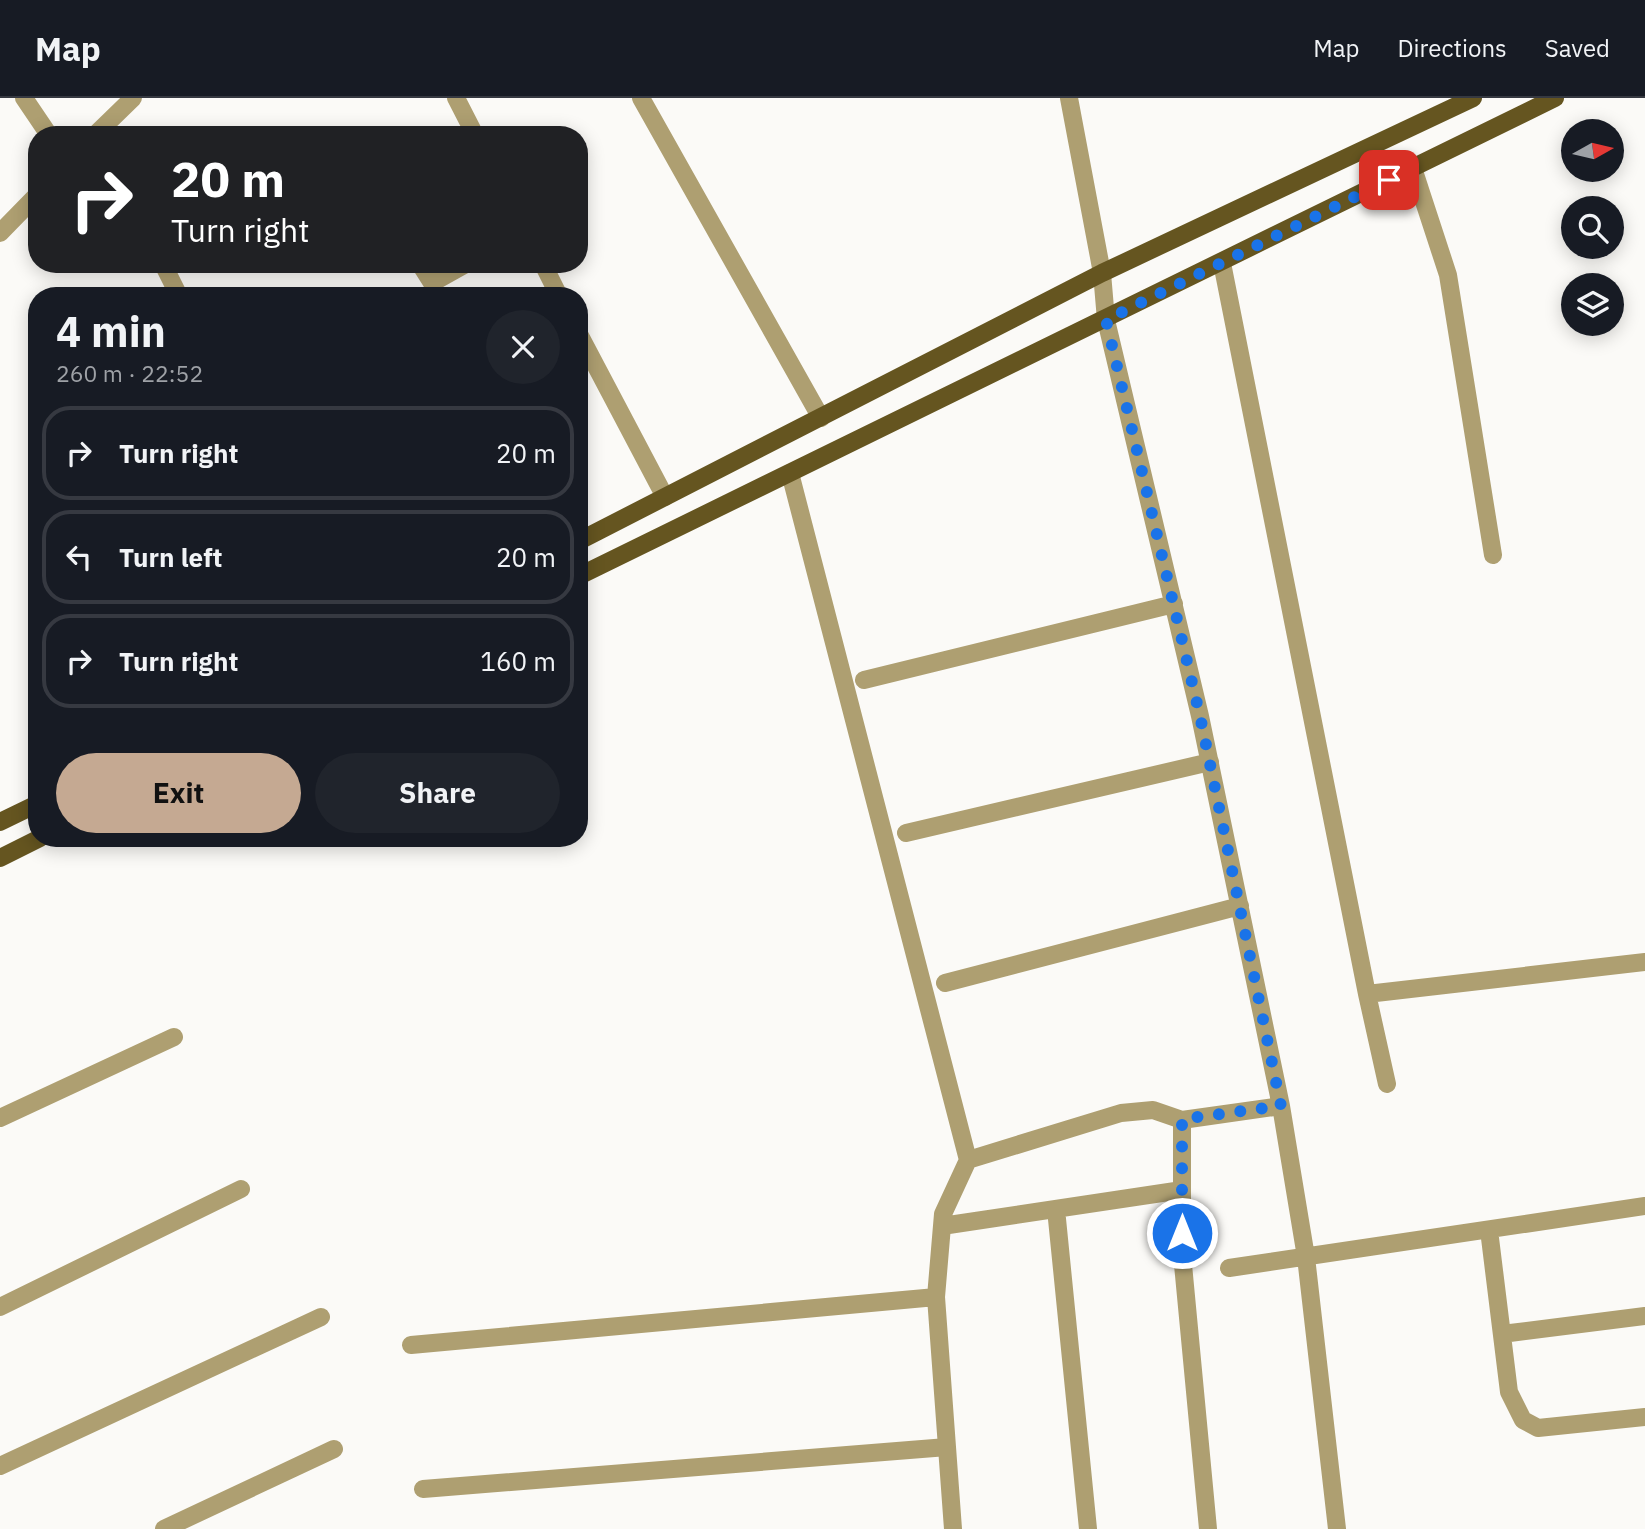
<!DOCTYPE html>
<meta charset="utf-8">
<style>
:root{--surface:#171b24;--page:#20242c;--text:#f1f3f6;--muted:#9ea1a6;--line:#363941;--accent:#c5a992}
body{margin:0;font-family:"IBM Plex Sans",sans-serif;background:var(--page);color:var(--text);height:100vh;display:flex;flex-direction:column;font-size:26px;white-space:nowrap}
*{box-sizing:border-box;margin:0}
p{font-size:23px;color:var(--muted)}
.icon{flex:none;width:38px;height:38px;fill:none;stroke:currentColor;stroke-width:2;stroke-linecap:round;stroke-linejoin:round}
.map{position:relative;flex:1;overflow:hidden}
.details{position:absolute;left:28px;top:189px;width:560px;height:560px;display:flex;flex-direction:column;background:var(--surface);border-radius:28px;box-shadow:0 4px 18px #0003}
.details>*{flex:none}
.hud{position:absolute;left:28px;top:28px;width:560px;height:147px;border-radius:28px;box-shadow:0 4px 18px #0003;background:#202124;color:#fff;overflow:hidden}
.needle{width:46px;rotate:82deg}
.fabs{position:absolute;left:1561px;top:21px;display:grid;gap:14px}
.fabs a{display:grid;place-items:center;width:63px;height:63px;border-radius:50%;background:var(--surface);box-shadow:0 4px 18px #0003;font-size:35px}
.pin{position:absolute;display:grid;place-items:center;width:60px;height:60px;color:#fff;margin:-30px;border-radius:14px;box-shadow:0 4px 10px #0006}
.me{position:absolute;width:77px;margin:-38px;rotate:0deg;stroke-linejoin:round;filter:drop-shadow(0 0 5px #0008)}
.turn{display:flex;align-items:center;gap:24px;height:147px;padding:0 28px;font-size:32px}
.turn .icon{width:91px;height:91px;stroke-width:2.5}
.turn b{display:block;font-size:49px;line-height:60px}
.round{display:grid;place-items:center;flex:none;width:74px;height:74px;border-radius:37px;background:var(--page)}
.head{display:flex;align-items:center;justify-content:space-between;height:119px;padding:0 28px}
h1{font-size:42px;font-weight:800;line-height:52px}
.primary-button{display:flex;gap:14px;margin-top:auto;padding:14px 28px}
.primary-button a{flex:1;height:80px;border-radius:42px;background:var(--accent);color:#111;font-size:28px;font-weight:800;line-height:80px;text-align:center}
.primary-button a+a{background:var(--page);color:var(--text)}
ul{padding:0;list-style:none}
li{display:flex;align-items:center;gap:21px;height:94px;margin:0 14px 10px;padding:0 14px;border:4px solid var(--line);border-radius:28px}
li div{flex:1}
li b{display:block;font-size:26px}
li em{font-style:normal}
header{display:flex;align-items:center;gap:42px;box-sizing:border-box;height:98px;padding:0 35px;background:var(--surface);border-bottom:2px solid var(--line)}
header strong{font-size:33px}
nav{display:flex;gap:38px;margin-inline-start:auto;font-size:24px}
.map>svg:first-child{display:block}
.lines{fill:none;stroke-linecap:round;stroke-linejoin:round}
.minor{stroke:#ae9f71;stroke-width:18}
.major{stroke:#655520;stroke-width:18}
.route{stroke:#1a73e8;stroke-width:12;stroke-dasharray:0 21.6}
</style>
<header>
<strong>Map</strong>
<nav><a>Map</a><a>Directions</a><a>Saved</a></nav>
</header>
<div class="map">
<svg width="1645" height="1431" viewBox="0 0 1645 1431">
<rect width="100%" height="100%" fill="#fbfaf7"/>
<g class="lines">
<!-- minor -->
<path class="minor" d="M24,0l25,37
M456,0l19,37
M641,0l180,320
M1069,0l33,175 4,47 94,396 81,390 -99,14v134l26,275
M95,37l38,-37
M1413,70l35,107 45,280
M0,135l37,-38
M1222,165l145,731 278,-32
M163,166l16,32
M420,166l12,19 34,-19
M543,166l16,32
M579,236l86,163
M790,375l178,687
M864,582l310,-76
M906,735l304,-71
M945,885l295,-77
M1367,896l20,90
M1281,1008l25,151 31,272
M0,1020l174,-81
M1056,1111l32,320
M942,1128l240,-36
M1489,1132l20,162 14,28 15,8 107,-11
M1229,1170l416,-62
M0,1209l241,-118
M1502,1236l143,-18
M411,1247l525,-48
M0,1368l321,-149
M423,1391l524,-42
M164,1431l170,-80
M953,1431l-17,-232 7,-83 25,-54 153,-47 32,-3 29,10"/>
<!-- major -->
<path class="major" d="M579,443l523,-268 371,-175
M579,478l976,-478
M0,724l37,-18
M0,760l40,-20"/>
</g>
<g class="lines">
<!-- route -->
<path class="route" d="M1182,1135v-114l99,-13 -81,-390 -94,-396 283,-140"/>
</g>
</svg>
<div class="fabs">
<a><svg class="needle" viewBox="-14 -14 28 28"><path d="M0-13l5 13h-10z" fill="#e53935"/><path d="M0 13l5-13h-10z" fill="#9ea1a6"/></svg></a>
<a><svg class="icon" aria-label="search" viewBox="0 0 24 24"><circle cx="10" cy="10" r="6"/><path d="M15 15l6 6"/></svg></a>
<a><svg class="icon" aria-label="layers" viewBox="0 0 24 24"><path d="M12 4l9 5-9 5-9-5zM3 14l9 5 9-5"/></svg></a>
</div>
<div class="pin" style="left:1389px;top:82px;background:#d93025"><svg class="icon" aria-label="arrive" viewBox="0 0 24 24"><path d="M6 21V4h12l-3 4 3 4H6"/></svg></div>
<svg class="me" style="left:1182px;top:1135px" viewBox="-20 -20 40 40"><circle r="17" fill="#1a73e8" stroke="#fff" stroke-width="3"/><path d="M0-11L8 9 0 5-8 9z" fill="#fff"/></svg>
<div class="hud">
<div class="turn"><svg class="icon" aria-label="right" viewBox="0 0 24 24"><path d="M7 20v-9h11M14 6l5 5-5 5"/></svg><div><b>20 m</b>Turn right</div></div>
</div>
<section class="details">
<div class="head"><div><h1>4 min</h1><p>260 m · 22:52</p></div><a class="round"><svg class="icon" aria-label="close" viewBox="0 0 24 24"><path d="M6 6l12 12M18 6L6 18"/></svg></a></div>
<ul>
<li><svg class="icon" aria-label="right" viewBox="0 0 24 24"><path d="M7 20v-9h11M14 6l5 5-5 5"/></svg><div><b>Turn right</b></div><em>20 m</em></li>
<li><svg class="icon" aria-label="left" viewBox="0 0 24 24"><path d="M17 20v-9H6M10 6l-5 5 5 5"/></svg><div><b>Turn left</b></div><em>20 m</em></li>
<li><svg class="icon" aria-label="right" viewBox="0 0 24 24"><path d="M7 20v-9h11M14 6l5 5-5 5"/></svg><div><b>Turn right</b></div><em>160 m</em></li>
</ul>
<div class="primary-button"><a>Exit</a><a>Share</a></div>
</section>
</div>
